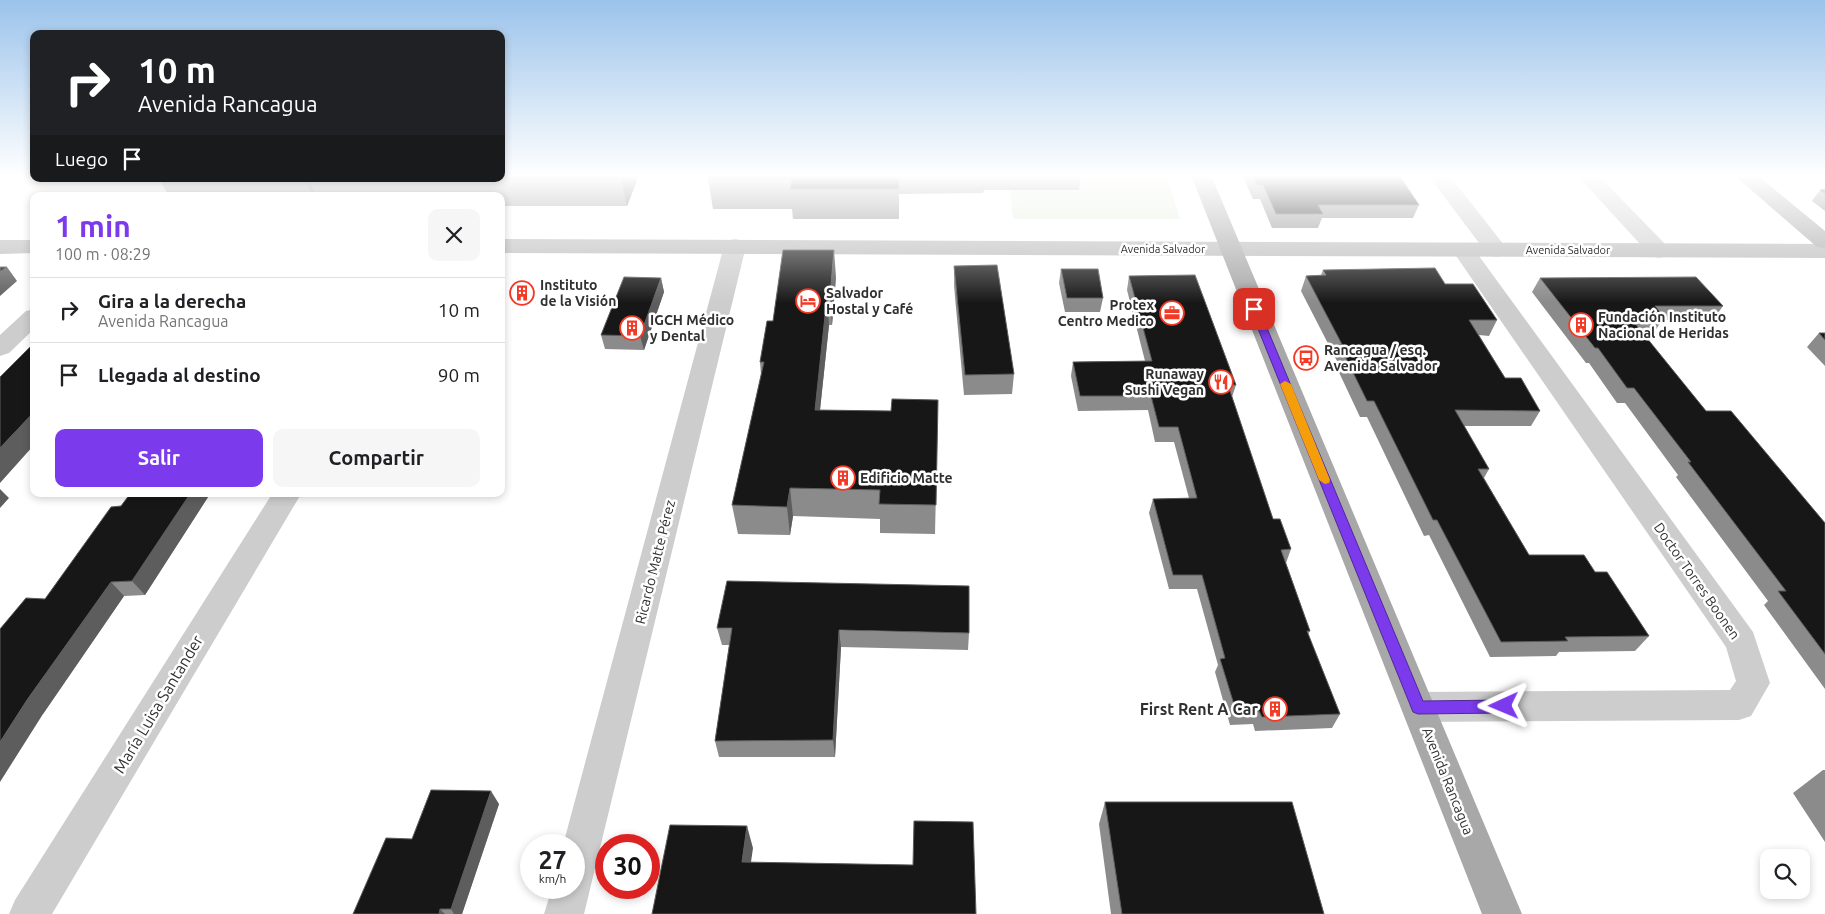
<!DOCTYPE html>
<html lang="es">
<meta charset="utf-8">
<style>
:root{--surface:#fff;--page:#f6f6f6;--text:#202124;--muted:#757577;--line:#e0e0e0;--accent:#7c3aed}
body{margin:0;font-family:Ubuntu,sans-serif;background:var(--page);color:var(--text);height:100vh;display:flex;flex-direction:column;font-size:19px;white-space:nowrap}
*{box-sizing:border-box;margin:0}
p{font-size:16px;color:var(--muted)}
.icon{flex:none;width:28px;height:28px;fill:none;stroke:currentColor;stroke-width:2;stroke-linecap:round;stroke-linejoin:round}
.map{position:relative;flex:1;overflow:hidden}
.panel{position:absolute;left:30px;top:192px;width:475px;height:305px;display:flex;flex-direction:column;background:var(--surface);border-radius:10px;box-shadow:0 2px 8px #0003}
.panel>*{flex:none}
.guide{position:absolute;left:30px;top:30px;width:475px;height:152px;border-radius:10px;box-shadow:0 2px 8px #0003;background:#202124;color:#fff;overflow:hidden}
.buttons{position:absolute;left:1760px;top:849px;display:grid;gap:10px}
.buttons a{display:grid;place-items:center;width:50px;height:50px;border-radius:10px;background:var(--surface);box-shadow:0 2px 8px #0003;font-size:25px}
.speed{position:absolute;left:520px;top:834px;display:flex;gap:10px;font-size:25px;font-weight:700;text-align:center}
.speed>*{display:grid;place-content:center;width:65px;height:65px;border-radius:50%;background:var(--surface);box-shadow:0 2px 8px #0003;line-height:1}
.speed small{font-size:12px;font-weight:400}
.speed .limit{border:8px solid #d22;background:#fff;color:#111}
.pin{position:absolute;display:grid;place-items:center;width:42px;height:42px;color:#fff;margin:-21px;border-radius:10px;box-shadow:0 2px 8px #0006}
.me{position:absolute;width:55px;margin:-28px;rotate:269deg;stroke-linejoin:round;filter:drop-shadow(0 0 4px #0008)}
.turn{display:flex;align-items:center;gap:18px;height:105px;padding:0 25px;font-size:22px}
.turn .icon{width:65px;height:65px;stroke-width:2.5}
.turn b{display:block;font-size:35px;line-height:42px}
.then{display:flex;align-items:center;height:48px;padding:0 25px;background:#0003;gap:10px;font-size:19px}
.round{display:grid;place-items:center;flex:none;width:52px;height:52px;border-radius:10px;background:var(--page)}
.headline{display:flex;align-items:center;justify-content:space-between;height:85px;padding:0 25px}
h1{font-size:30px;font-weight:600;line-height:38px;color:var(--accent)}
.action{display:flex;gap:10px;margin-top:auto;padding:10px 25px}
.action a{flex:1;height:58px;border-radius:10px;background:var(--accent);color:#fff;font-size:20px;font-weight:600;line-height:58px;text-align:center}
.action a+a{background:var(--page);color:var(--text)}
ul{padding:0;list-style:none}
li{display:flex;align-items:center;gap:15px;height:65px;padding:0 25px;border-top:1px solid var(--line)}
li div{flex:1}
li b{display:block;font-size:19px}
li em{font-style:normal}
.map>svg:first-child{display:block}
.green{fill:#e3eedd}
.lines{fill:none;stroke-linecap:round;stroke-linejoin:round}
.street{fill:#cdcdcd;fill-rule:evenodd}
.secondary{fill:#bababa;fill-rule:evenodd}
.primary{fill:#a8a8a8;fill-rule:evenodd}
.wall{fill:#8b8b8b}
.shaded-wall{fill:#5d5d5d}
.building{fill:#171717;stroke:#5d5d5d}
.route{fill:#7c3aed;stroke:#51269a}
.slow{fill:#f59e0b}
.labels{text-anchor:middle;stroke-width:5;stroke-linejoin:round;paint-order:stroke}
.far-street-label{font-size:11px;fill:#303030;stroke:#fff}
.poi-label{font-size:14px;font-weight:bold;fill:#303030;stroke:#fff;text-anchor:start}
.street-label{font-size:14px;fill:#303030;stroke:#fff}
.near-street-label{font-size:16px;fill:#303030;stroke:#fff}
.near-poi-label{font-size:16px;font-weight:bold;fill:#303030;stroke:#fff;text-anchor:end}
</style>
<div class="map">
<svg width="1825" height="914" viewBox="0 0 1825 914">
<rect width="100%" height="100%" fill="#fff"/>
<!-- green -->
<path class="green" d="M1076,175h90l14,44h-167l-4,-34z"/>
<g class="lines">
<!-- street -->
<path class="street" d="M1428,175h21l55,70 3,5 -3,5 -8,2 -8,-2z
M1577,175h21l69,71 3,5 -3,5 -8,2 -8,-2z
M735,239l8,2 3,5 -162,668h-40l8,-26h22v-43h-11l161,-599 3,-5z
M1463,243l8,2 282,387 17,51 -19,33 -12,4 -321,2 -12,-4 -5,-11 5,-11 12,-4 312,-2 6,-9 -10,-34 -274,-397 3,-5z
M34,309v20l-25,24 -9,3v-21l26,-24z
M272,494h29l-249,420h-43l6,-14z"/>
<!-- secondary -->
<path class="secondary" d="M501,239l1324,5v14l-1324,-5z
M0,240h34v13l-34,1z"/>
<!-- primary -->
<path class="primary" d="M1191,175h20l311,739h-40z
M1734,175h23l68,56v17l-8,-1z"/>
</g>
<!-- wall -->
<path class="wall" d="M501,175h138l-12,31h-126v-10h-332l-10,-17h342z
M709,175h372l-2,15h-95l-1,3 -84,1v25h-106l-1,-10h-79l-5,-30z
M1242,175h157l20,30 -6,13h-91l-4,10h-46l-12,-29h-7z
M1825,189v22l-13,-10 8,-11z
M954,266l60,108 -2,20 -48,1 -10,-109z
M1061,269l42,29 -3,14h-35l-6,-29z
M1323,270l122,14 52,36 -8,16 -10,-1 26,43 35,33 -9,15h-67l25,43 -5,9 45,77 66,17 54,64 -14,15 -76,1 -3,4 -66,1 -61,-122 -5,1 -57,-119h-7l-24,-51 2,-3 -37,-72 5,-15 15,-1z
M1129,276l107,109 -4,12 41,122 18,30 -5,14 24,68 -2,3 32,80 -8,14 -77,3 -2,-7 -23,1 -15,-53 3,-7 -21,-76h-28l-20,-76 4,-14 36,-1 -15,-56h-19l-7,-32 -70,1 -7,-35 2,-14 72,-1 -18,-71z
M836,277l-4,48h-3l-9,85 71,1 47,-11 -3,134 -55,-1v-14l-87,-3 -3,19 -52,-1 -6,-29 29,-130 -1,-13 13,-41z
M661,278l3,14 -20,58 -39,-1 -4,-14z
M1540,278l183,28 -10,14h-51l-7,11h-15l66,80 119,112v166l-61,-84 4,-4 -92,-124 2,-2 -53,-72h-8l-28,-40h-3l-54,-71z
M1819,333h6v33l-18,-19z
M130,494h80l-65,101 -21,1 -81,118 2,-115 76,-93z
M717,628l252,5 -1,17 -127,-3 -6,110h-116l-4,-16 14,-96h-7z
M1823,770h2v72l-32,-49z
M1105,802l219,112h-213l-12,-90z
M499,804l-37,110h-109l59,-75z"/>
<!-- shaded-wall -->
<path class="shaded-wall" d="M623,175h16l-12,31 -6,-27z
M304,179h4l9,17h-4z
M834,250l2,27 -4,48 -2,-28z
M7,267l10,14 -17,15v-24z
M661,278l3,14 -20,58 -4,-14z
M827,297l2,28 -12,113 -2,-28z
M34,412v33l-34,38v-35z
M790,488l3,28 -3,19 -3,-28z
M0,489l9,9 -9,10z
M190,494h20l-65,101 -13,-14z
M111,582l13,14 -81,118 -43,68v-40l27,-42z
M839,630l2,17 -6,110 -2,-17z
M491,791l8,13 -37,110h-8l-3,-5z
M747,826l6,22 -5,35 -6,-21z
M440,909l5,5h-6z"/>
<!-- building -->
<path class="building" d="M501,175h122l-2,4h-189h69z
M709,175h190v14h-109l2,-10h-84z
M1252,175h147l20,30h-101l5,9h-47l-13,-29h-6z
M1825,189v5l-5,-4z
M783,250h51l-4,47h-3l-12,113 76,1 1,-12 46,1 -2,105 -57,-1 1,-14 -90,-2 -3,19 -55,-2 32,-143h-4l7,-41h6z
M997,265l17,109 -49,1 -11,-109z
M0,267h7l-7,5z
M1435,268l10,16h28l24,36h-28l36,58h16l19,33 -85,-1 34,59h-11l51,86h55l11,17h12l42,64 -84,1 3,4 -67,1 -64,-122h-4l-59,-119h-7l-25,-51h3l-39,-74 20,-1 -3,-5z
M1061,269h37l5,29h-36z
M1195,275l41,110h-8l45,134h7l11,30 -10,1 29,81h-3l33,83 -78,3 -3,-6h-23l-16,-52 5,-1 -23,-83h-29l-20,-76 44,-1 -19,-71h-19l-8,-31h-71l-7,-34 79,-1 -23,-85z
M624,277l37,1 -21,58 -39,-1z
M1696,277l27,29h-68l9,11 -35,-1 77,95h25l94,112v131l-47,-63h8l-98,-129h3l-57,-74h-7l-29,-40h-3l-55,-70z
M1819,333h6v7z
M34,343v69l-34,36v-71z
M130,494h60l-58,87 -21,1 -84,118 -27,42v-113l26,-31 19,1 66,-92 10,-1z
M727,581l242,5v47l-130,-3 -6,110 -118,1 17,-113h-15z
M431,790l60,1 -40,118h-11l-1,5h-86l33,-76 26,1z
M1105,802h187l32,112h-202z
M914,821l59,1 3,92h-324l18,-89 77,1 -5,36 171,3z"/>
<!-- sky -->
<linearGradient id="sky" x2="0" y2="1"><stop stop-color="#9bc3eb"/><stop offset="0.58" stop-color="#fff"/><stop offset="1" stop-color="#fff" stop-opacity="0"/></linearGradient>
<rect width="1825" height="303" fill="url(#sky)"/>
<!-- route -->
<path class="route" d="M1254,306l5,3 164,392 81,-1 5,2 2,4 -2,5 -5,2 -86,1 -5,-2 -163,-403z"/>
<!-- slow -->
<path class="slow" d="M1285,381l6,3 39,96 -1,3 -4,1 -6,-4 -39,-96z"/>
<!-- icons -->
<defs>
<g id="building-ring" transform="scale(1.25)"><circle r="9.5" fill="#fff" stroke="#f33a26" stroke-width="1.5"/><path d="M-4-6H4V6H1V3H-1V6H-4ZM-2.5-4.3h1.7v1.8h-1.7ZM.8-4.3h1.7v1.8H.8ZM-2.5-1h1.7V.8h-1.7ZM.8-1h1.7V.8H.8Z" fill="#f33a26"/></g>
<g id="hotel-ring" transform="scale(1.25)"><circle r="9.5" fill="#fff" stroke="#f33a26" stroke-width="1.5"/><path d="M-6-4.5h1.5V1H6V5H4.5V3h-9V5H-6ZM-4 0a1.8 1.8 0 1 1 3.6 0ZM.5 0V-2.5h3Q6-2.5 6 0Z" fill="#f33a26"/></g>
<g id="office-ring" transform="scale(1.25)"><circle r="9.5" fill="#fff" stroke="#f33a26" stroke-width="1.5"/><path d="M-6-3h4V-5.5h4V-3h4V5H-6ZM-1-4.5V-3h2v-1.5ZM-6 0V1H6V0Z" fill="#f33a26"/></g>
<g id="bus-ring" transform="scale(1.25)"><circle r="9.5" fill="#fff" stroke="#f33a26" stroke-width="1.5"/><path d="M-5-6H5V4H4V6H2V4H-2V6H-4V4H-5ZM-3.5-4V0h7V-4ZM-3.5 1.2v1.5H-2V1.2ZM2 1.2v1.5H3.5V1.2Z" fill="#f33a26"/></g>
<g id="restaurant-ring" transform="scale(1.25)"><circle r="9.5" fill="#fff" stroke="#f33a26" stroke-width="1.5"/><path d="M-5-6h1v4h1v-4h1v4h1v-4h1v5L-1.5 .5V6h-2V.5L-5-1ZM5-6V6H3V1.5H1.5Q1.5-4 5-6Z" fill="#f33a26"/></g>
</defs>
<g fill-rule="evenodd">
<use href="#building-ring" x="522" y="293"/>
<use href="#hotel-ring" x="808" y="301"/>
<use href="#office-ring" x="1172" y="313"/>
<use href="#building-ring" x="1581" y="325"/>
<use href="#building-ring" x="632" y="328"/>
<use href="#bus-ring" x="1306" y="358"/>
<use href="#restaurant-ring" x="1221" y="382"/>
<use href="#building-ring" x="843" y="478"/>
<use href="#building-ring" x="1275" y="709"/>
</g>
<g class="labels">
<!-- far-street labels -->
<g class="far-street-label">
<text x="1163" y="253">Avenida Salvador</text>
<text x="1568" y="254">Avenida Salvador</text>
</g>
<!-- poi labels -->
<g class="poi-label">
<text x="540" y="290">Instituto<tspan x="540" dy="16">de la Visión</tspan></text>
<text x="826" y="298">Salvador<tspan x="826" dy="16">Hostal y Café</tspan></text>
<text x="1154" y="310" text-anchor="end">Protex<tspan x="1154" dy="16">Centro Medico</tspan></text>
<text x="1598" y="322">Fundación Instituto<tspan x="1598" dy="16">Nacional de Heridas</tspan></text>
<text x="650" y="325">IGCH Médico<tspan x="650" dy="16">y Dental</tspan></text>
<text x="1324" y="355">Rancagua / esq.<tspan x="1324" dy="16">Avenida Salvador</tspan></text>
<text x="1204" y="379" text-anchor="end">Runaway<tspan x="1204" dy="16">Sushi Vegan</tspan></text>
<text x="860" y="483">Edificio Matte</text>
</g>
<!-- street labels -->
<g class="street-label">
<text transform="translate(655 562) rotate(-76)" y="5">Ricardo Matte Pérez</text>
<text transform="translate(1697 581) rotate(55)" y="5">Doctor Torres Boonen</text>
<text transform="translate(1448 781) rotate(68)" y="5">Avenida Rancagua</text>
</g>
<!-- near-street labels -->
<g class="near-street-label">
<text transform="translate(158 704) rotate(-59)" y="6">María Luisa Santander</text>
</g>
<!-- near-poi labels -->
<g class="near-poi-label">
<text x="1258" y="715">First Rent A Car</text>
</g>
</g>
</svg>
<div class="buttons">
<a><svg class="icon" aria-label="search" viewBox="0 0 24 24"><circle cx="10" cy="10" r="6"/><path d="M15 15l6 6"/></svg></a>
</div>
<div class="speed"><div>27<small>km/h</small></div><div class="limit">30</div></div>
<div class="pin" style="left:1254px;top:309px;background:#d93025"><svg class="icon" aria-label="arrive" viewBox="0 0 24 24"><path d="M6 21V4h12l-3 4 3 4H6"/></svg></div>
<svg class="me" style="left:1504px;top:706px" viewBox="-20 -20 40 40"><path d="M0-17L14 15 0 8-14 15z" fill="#7c3aed" stroke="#fff" stroke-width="4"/></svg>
<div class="guide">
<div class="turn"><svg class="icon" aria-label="right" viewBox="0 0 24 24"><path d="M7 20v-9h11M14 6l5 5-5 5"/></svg><div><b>10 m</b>Avenida Rancagua</div></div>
<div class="then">Luego<svg class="icon" aria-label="arrive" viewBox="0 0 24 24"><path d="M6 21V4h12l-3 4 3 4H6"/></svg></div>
</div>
<section class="panel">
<div class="headline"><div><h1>1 min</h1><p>100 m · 08:29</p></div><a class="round"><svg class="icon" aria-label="close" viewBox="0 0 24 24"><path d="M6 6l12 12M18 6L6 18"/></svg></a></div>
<ul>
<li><svg class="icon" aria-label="right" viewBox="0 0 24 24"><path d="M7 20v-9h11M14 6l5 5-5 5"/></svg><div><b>Gira a la derecha</b><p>Avenida Rancagua</p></div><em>10 m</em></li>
<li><svg class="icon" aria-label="arrive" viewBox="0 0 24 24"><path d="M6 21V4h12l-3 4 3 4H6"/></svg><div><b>Llegada al destino</b></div><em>90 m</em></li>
</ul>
<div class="action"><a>Salir</a><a>Compartir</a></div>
</section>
</div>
